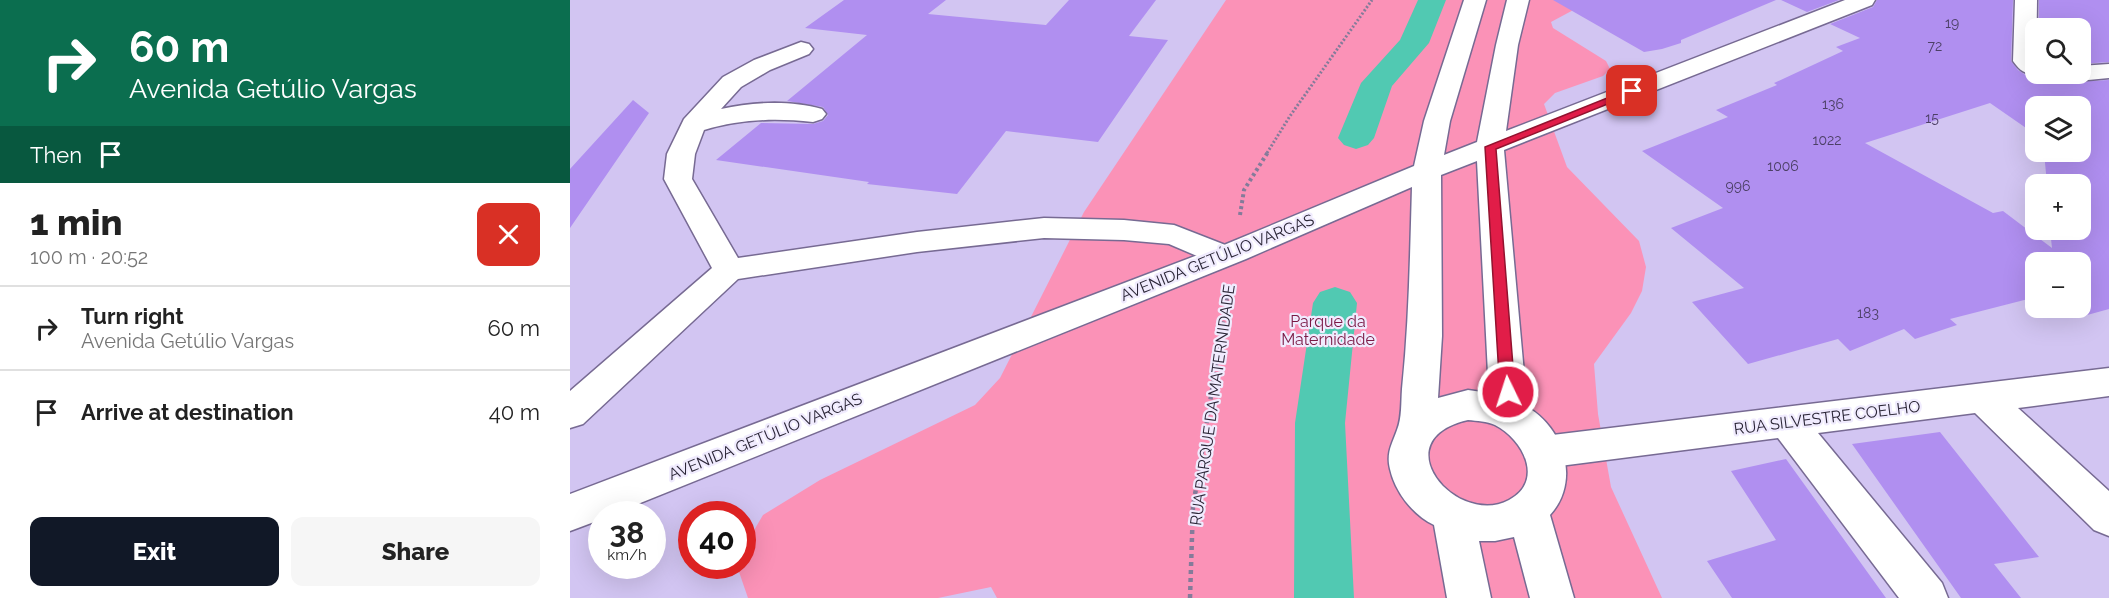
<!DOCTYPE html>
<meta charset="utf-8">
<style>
:root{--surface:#fff;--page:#f6f6f6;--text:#222;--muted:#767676;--line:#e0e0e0;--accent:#111827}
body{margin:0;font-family:Raleway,sans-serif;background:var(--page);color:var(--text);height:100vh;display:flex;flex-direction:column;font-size:22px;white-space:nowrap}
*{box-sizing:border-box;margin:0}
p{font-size:20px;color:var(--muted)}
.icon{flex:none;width:33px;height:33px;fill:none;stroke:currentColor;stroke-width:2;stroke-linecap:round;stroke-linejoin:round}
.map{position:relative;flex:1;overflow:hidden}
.side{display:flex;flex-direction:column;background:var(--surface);width:570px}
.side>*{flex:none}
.hud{background:#0b6e4f;color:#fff;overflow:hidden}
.fabs{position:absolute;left:1455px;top:18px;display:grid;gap:12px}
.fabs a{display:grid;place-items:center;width:66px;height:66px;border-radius:12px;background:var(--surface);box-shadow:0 6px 24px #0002;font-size:30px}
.speed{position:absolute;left:18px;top:501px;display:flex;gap:12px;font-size:30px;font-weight:700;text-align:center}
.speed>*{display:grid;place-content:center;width:78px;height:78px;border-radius:50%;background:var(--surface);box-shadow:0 6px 24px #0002;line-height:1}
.speed small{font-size:15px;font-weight:400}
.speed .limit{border:9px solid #d22;background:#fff;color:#111}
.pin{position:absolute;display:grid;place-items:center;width:51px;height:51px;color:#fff;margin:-26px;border-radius:12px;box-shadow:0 3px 9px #0006}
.me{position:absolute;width:66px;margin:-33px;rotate:356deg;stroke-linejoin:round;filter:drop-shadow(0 0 4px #0008)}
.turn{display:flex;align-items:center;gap:21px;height:126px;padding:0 30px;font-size:27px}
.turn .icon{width:78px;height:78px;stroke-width:2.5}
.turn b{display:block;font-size:42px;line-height:51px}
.then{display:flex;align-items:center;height:57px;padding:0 30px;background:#0003;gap:12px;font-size:22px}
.round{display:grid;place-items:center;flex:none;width:63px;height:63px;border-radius:12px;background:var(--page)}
.headline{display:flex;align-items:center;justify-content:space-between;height:102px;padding:0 30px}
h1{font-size:36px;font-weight:800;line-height:45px}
.action{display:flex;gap:12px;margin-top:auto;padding:12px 30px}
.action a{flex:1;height:69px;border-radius:12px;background:var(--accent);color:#fff;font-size:24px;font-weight:800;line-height:69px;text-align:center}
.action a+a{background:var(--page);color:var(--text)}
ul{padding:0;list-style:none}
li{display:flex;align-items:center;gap:18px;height:84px;padding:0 30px;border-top:2px solid var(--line)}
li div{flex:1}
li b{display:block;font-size:22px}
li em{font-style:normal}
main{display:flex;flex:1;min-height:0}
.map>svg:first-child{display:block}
.green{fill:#fb92b7}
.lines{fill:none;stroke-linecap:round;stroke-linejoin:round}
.canal{fill:#51c9b2;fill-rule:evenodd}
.building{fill:#b08ff0;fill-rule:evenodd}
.minor-casing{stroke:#776a93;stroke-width:3}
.tertiary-casing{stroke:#776a93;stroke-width:3}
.path-far2{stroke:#847b9a;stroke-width:3;stroke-dasharray:2 2;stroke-linecap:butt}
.path-far1{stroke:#847b9a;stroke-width:4;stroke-dasharray:3 3;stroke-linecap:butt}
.path{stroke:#847b9a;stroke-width:4.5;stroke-dasharray:4 4;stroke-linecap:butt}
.minor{fill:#fff;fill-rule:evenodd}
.tertiary{fill:#fff;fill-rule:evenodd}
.route{fill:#e11d48;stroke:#92132f;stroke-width:1.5}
.labels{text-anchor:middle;stroke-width:4.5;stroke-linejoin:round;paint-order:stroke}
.number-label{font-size:14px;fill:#4c4065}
.street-label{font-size:16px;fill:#2b2637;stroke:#f0ebfe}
.park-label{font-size:16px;fill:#7a1945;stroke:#f0ebfe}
</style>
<main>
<section class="side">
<div class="hud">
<div class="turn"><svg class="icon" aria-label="right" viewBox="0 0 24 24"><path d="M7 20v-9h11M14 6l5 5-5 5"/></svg><div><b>60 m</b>Avenida Getúlio Vargas</div></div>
<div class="then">Then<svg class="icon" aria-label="arrive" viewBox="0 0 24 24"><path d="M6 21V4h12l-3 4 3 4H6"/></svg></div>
</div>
<div class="headline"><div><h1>1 min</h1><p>100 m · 20:52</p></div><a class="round" style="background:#d93025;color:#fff"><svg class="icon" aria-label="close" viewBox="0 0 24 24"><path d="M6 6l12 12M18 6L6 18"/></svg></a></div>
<ul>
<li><svg class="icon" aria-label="right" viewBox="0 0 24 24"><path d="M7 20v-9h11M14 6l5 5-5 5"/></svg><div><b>Turn right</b><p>Avenida Getúlio Vargas</p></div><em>60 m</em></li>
<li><svg class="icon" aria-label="arrive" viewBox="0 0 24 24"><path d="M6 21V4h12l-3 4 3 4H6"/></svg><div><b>Arrive at destination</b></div><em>40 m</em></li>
</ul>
<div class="action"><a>Exit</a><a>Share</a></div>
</section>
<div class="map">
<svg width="1539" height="598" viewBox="0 0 1539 598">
<rect width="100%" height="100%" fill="#d2c5f2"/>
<!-- green -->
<path class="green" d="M656,0h366l-41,22 2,6 53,33 4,8 -7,7 -48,17 -11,11 23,63 72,74 7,26 -4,24 -11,22 -37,51 4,50 13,73 51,111h-665l-6,-11 -53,11h-190l-11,-32h5l1,-17 20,-34 57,-35 155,-75 25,-27 84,-166z"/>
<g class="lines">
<!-- canal -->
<path class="canal" d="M848,0h28l-17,43 -37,43 -18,52 -6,7 -12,4 -12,-4 -6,-7 23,-55 39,-43z
M765,287l15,5 7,11 -12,120 9,175h-60l1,-175 18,-120 7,-11z"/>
</g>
<!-- building -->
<path class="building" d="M274,0h102l-18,14 118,11 23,-25h87l-27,36 39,4 -70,102 -92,-11 -49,63 -90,-10 2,-2 -153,-22 45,-37 52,1 10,-3 5,-6 -5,-8 -36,-6 80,-66 -62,-7z
M983,0h223l-95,40v3l-19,6 -18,3z
M1211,0h58l-32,12z
M1307,0h136l-2,61 7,9 9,6 30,7 52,-3v229l-29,8 -13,-9h13v-46h-44v35l-86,22 7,6 -42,14 -11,-10 -54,22 -12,-12 -90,25 -56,-62 52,-14 -73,-60 52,-20 -81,-57 86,-34 -12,-7 61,-25 -3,-2 69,-32 -7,-4 24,-9 -30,-14 43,-17zM1420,103l46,32v-29h44v46h-36l3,32h33v46h-30l2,18 -49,-37 -10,2 -128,-70z
M1469,0h70v62l-29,2v-36h-41z
M63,100l16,13 -79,115v-59z
M1370,432l99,125 -45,7 27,34h-60l-109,-154z
M1216,459l100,139h-154l-25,-37 69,-21 -45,-69z"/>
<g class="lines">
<!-- minor casing -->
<g class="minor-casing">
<path id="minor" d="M1445,0h22l-1,74h44v-8l29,-2v14c-25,2 -46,6 -69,-1 -13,-4 -18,-3 -27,-16z
M231,42l8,2 4,5 -4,5 -39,16 -29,17 -20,22c32,-7 69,-9 101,0l4,5 -4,5 -9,3c-38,-4 -72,-3 -109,8l-9,24 -3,25 46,79 179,-26 127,-14 80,2 50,5 59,23 5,7 -5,7 -11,3 -11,-3 -42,-18 -45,-4 -80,-2 -127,14 -179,27 -155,145 -13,4v-37l142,-123 -48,-89 3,-25 17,-35 39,-42 31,-17z
M1539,368v28l-91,12 91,83v45l-15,-6 -119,-117 -157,20 124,150 6,15h-49l-121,-160 -234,30 -14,-4 -6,-12 6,-12 14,-4z"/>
</g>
<!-- tertiary casing -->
<g class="tertiary-casing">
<path id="tertiary" d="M894,0h22l-36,121 -6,34 33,-13 19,-97 11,-45h22l-11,45 -12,86 339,-131h30l-3,5 -368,145 23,257c37,21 54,74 23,108l24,83h-44l-16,-61 -19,4h-16l12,57h-44l-13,-73c-21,-10 -39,-33 -44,-56 -4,-16 2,-25 7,-39 5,-12 4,-28 5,-41 7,-67 8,-134 10,-202l-166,72 -633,255h-11v5l-32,12v-37l654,-249 190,-79 10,-45zM907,161l12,232 -21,-3 -30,8 4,-62 -1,-161zM898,420c9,1 19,1 27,5 28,14 50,56 14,75 -52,28 -128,-60 -41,-80z"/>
</g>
<!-- path-far2 -->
<path class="path-far2" d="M697,153l23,-37 82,-116"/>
<!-- path-far1 -->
<path class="path-far1" d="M670,215l4,-25 24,-38
M649,348l9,-57"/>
<!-- path -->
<path class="path" d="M620,598l3,-91 26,-160"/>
<!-- minor -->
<use href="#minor" class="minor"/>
<!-- tertiary -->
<use href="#tertiary" class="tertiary"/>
</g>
<!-- route -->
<path class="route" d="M1062,88l3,1v4l-139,56 19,243 -2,4h-11l-2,-4 -15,-245z"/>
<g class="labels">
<!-- number labels -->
<g class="number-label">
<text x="1382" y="28">19</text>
<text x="1365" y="51">72</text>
<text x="1263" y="109">136</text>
<text x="1362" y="123">15</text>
<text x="1257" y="145">1022</text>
<text x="1213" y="171">1006</text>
<text x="1168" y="191">996</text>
<text x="1298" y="318">183</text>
</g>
<!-- street labels -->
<g class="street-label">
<text transform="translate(647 257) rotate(-22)" y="6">AVENIDA GETÚLIO VARGAS</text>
<text transform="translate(642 405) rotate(-82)" y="6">RUA PARQUE DA MATERNIDADE</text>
<text transform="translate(1257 417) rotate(-7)" y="6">RUA SILVESTRE COELHO</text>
<text transform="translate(195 436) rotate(-22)" y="6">AVENIDA GETÚLIO VARGAS</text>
</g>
<!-- park labels -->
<g class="park-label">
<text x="758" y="327">Parque da<tspan x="758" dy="18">Maternidade</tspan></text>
</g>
</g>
</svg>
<div class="fabs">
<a><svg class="icon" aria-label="search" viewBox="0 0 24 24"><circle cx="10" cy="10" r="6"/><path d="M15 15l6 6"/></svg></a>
<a><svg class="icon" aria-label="layers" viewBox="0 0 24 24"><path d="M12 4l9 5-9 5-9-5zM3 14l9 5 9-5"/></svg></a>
<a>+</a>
<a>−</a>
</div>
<div class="speed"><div>38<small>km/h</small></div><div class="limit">40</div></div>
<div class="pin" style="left:1062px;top:91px;background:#d93025"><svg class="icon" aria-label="arrive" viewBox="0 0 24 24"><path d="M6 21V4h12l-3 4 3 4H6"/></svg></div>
<svg class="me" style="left:938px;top:392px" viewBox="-20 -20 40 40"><circle r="17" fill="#e11d48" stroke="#fff" stroke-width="3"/><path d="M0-11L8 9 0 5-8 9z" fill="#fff"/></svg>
</div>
</main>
